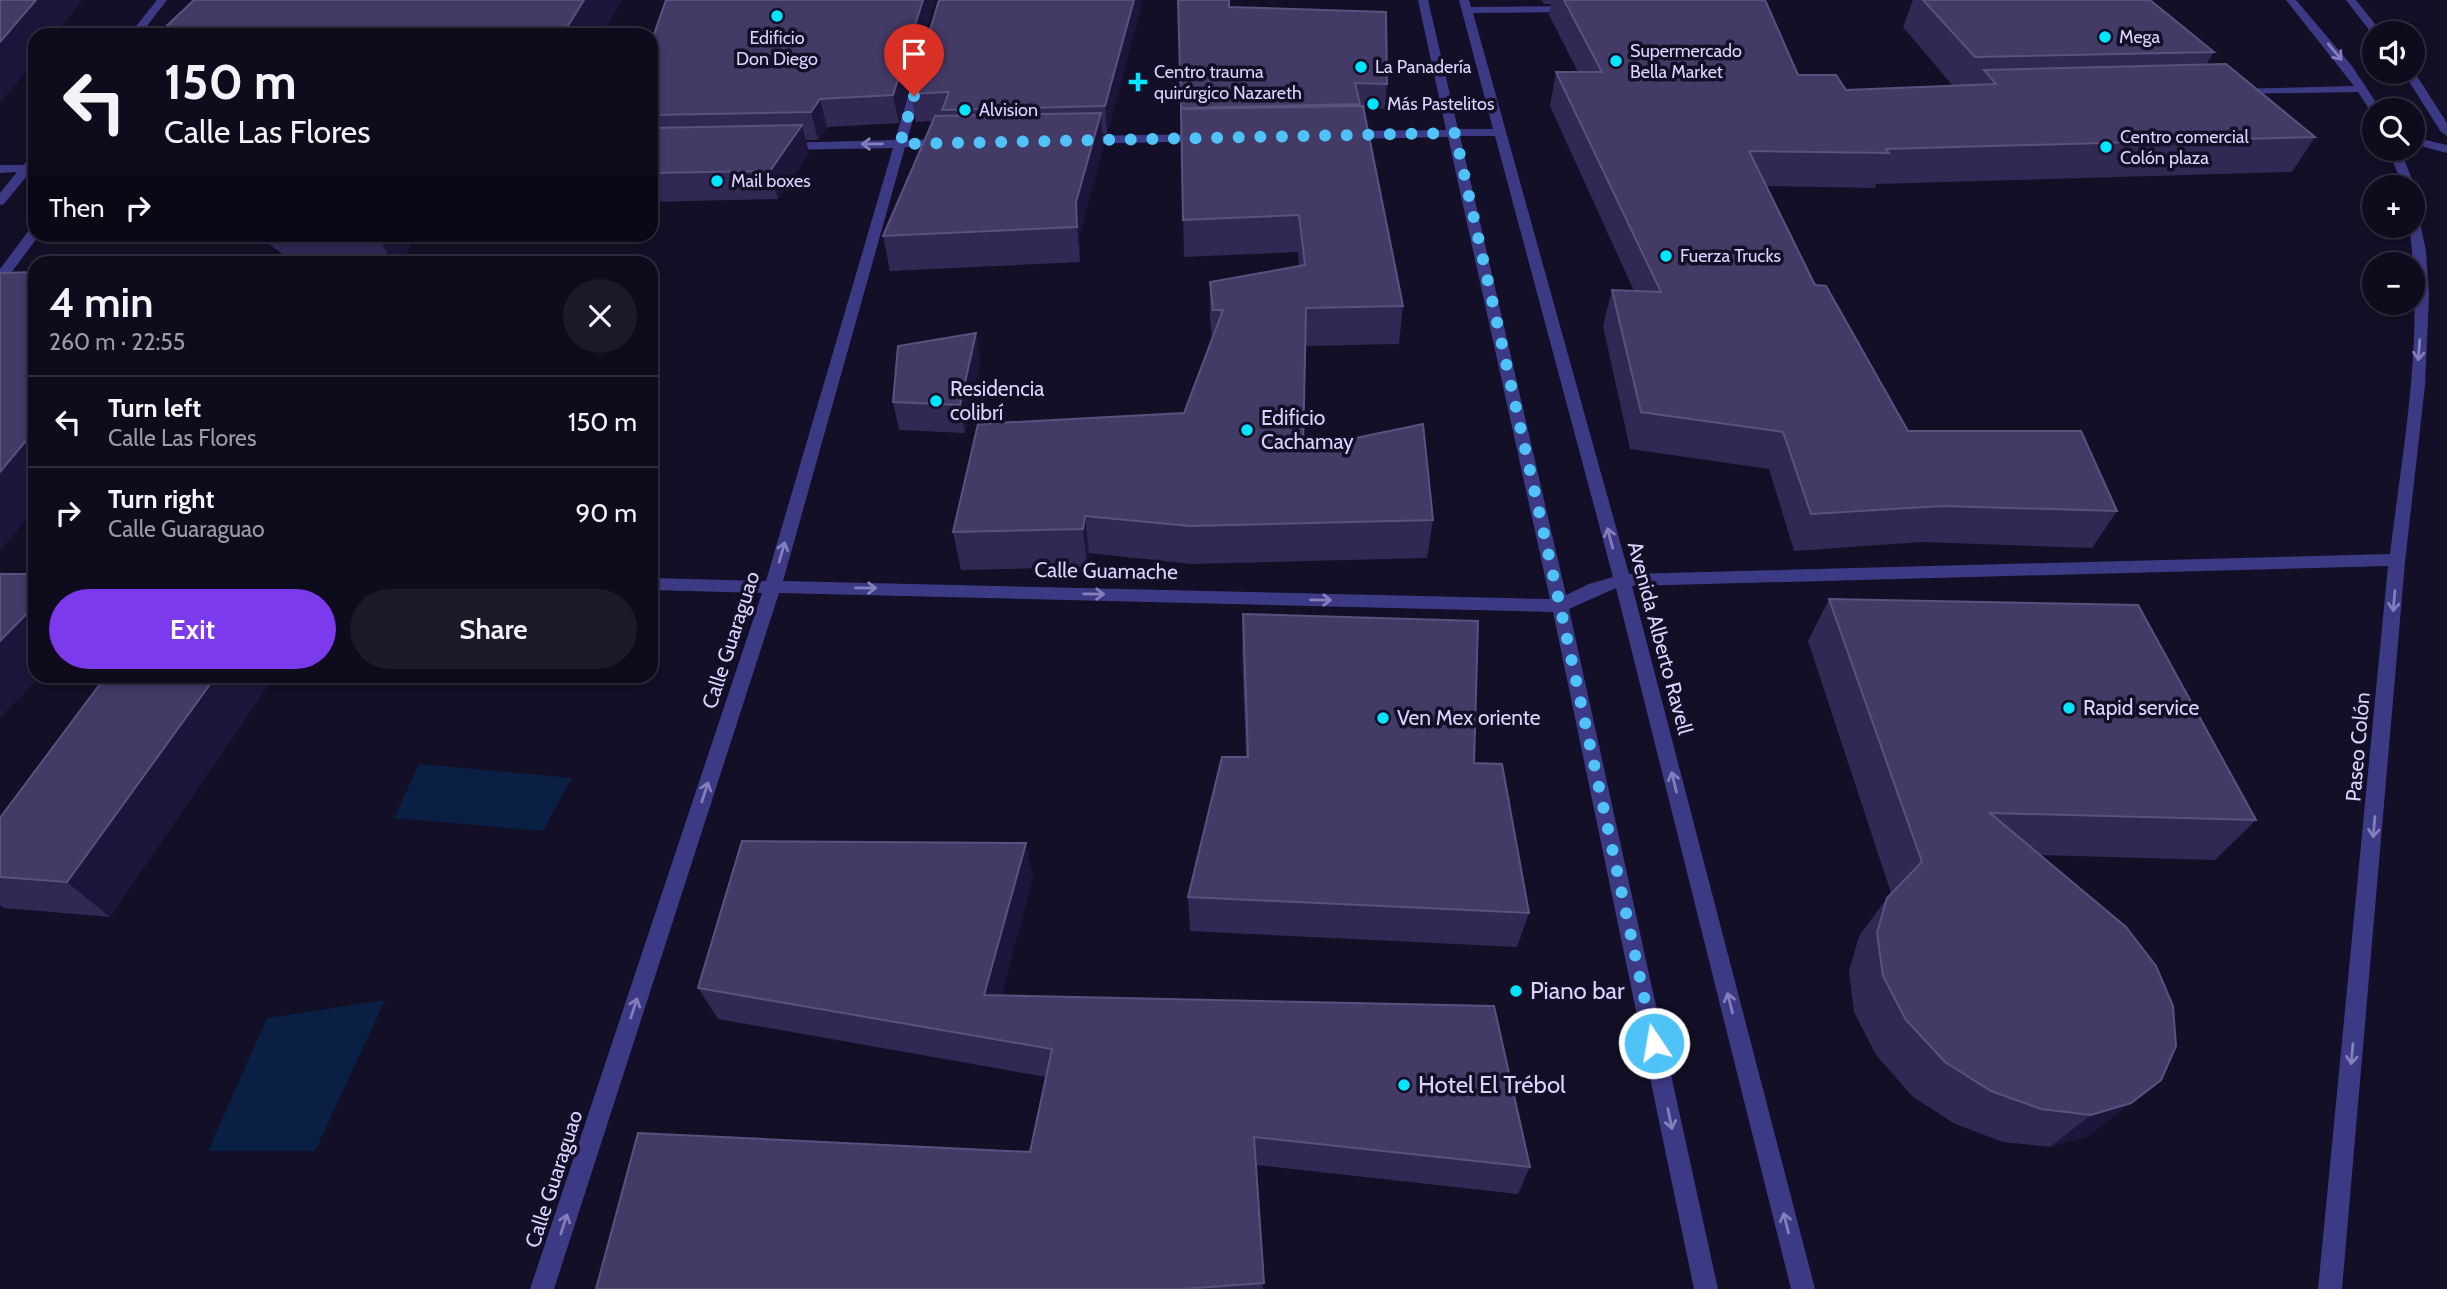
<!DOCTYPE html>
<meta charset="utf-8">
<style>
:root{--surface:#0e0b1c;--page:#1c1929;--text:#f1f3f6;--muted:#9b9ba3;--line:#2e2b3b;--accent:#7c3aed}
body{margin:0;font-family:Cabin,sans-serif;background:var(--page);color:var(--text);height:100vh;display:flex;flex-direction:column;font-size:26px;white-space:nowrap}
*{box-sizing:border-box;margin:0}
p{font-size:23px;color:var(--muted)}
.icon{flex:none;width:38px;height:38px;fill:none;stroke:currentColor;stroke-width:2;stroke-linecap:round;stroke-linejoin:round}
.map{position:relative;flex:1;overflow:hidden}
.side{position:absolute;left:28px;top:256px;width:630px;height:427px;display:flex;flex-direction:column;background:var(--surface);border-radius:21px;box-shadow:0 4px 10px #0003,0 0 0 2px var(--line)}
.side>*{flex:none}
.banner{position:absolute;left:28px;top:28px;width:630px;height:214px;border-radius:21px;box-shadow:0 4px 10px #0003,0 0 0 2px var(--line);background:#0e0b1c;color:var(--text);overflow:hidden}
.controls{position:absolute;left:2362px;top:21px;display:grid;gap:14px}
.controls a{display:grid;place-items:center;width:63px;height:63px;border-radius:50%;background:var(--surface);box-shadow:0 4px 10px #0003,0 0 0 2px var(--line);font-size:35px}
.pin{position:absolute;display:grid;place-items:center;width:60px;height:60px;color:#fff;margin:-72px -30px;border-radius:50% 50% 50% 0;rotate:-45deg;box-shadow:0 0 7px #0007}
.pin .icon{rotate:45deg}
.me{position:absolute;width:77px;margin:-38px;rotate:348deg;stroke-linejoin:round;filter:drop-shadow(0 0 5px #0008)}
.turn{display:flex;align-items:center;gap:24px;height:147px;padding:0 21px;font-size:32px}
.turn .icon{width:91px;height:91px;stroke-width:2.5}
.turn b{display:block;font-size:49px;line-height:60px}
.then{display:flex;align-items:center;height:66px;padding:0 21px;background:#0003;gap:14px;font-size:26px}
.round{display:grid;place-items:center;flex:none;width:74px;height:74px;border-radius:37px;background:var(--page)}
.overview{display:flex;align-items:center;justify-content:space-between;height:119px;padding:0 21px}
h1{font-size:42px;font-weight:600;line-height:52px}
.cta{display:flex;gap:14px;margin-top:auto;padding:14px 21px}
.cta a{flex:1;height:80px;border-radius:42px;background:var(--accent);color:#fff;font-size:28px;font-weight:600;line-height:80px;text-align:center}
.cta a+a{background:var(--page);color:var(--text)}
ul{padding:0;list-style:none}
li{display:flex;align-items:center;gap:21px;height:91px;padding:0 21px;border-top:2px solid var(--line)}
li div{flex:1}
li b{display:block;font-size:26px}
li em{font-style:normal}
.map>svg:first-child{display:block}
.water{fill:#0a1f44}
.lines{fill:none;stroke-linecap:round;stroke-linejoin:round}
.minor{fill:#3d3a85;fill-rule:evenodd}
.wall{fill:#312854}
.shaded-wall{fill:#1d163a}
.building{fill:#433a66;stroke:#5a527e;stroke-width:2}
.oneway{stroke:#837fbc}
.route{stroke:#4fc3f7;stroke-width:12;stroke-dasharray:0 21.6}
.poi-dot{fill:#00e5ff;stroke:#130f26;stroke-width:2.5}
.labels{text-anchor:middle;stroke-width:7;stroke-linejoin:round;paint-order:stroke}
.far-poi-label{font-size:18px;fill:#d9d4ff;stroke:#130f26;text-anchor:start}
.poi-label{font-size:21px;fill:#d9d4ff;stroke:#130f26;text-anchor:start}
.street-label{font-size:21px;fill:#d9d4ff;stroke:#130f26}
.near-poi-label{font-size:24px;fill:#d9d4ff;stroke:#130f26;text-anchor:start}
</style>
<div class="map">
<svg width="2447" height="1289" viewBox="0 0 2447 1289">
<rect width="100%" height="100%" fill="#130f26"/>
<!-- water -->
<path class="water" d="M419,764l153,14 -29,53 -149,-13z
M385,1000l-70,151h-107l59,-133z"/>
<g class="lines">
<!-- minor -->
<path class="minor" d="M157,0h10l-27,35h-11z
M1418,0h10l30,129h35l-34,-129h10l2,7 101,-1 5,3 -5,3 -99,1 156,561 761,-20c13,-109 35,-218 19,-328h4v-21l4,1 9,46 3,44 -4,89 -20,177 -63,727h-24l70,-723 -756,20 183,703h-24l-175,-701 -47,21 149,680h-24l-141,-677 -774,-19 -225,696h-24l232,-696 -111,-3v-12l115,3 127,-433 -109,2 -6,-4 2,-3 115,-3 18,-61 6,-3 6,3 -18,61 38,-1 6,4 -6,4h-40l-122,434 767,18 -102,-462 -101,2 -6,-4 6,-4 99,-1zM1460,136h35l118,441 -24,7 -23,11z
M2286,0h10l56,66 29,44 -10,2 -13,-20 -126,2v-4l4,-1 118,-3z
M2346,0h10l26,33 -9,2z
M2413,70l34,53v13l-6,-4 -38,-60z
M1204,134l6,4 -2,3 -127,3 -6,-4 6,-4z
M2413,137l34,8v8l-34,-9z
M2388,149h12l15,38 -2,3v-3h-10z
M35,154v17l-5,1 -26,32 -4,1v-12l17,-21 -17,1v-8h23z
M35,228v6h5l-35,47 -5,1v-13l30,-40z"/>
</g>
<!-- wall -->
<path class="wall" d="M935,0l-36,123 -72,4 -9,13h-12l3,13 -31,46 -127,3v-159z
M1178,0h52v7l157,77 -2,25 -22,-1 40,198 -4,38 -93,2 -3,103 130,71 -6,38 -236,6 -102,-11 -2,14 -126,3 -8,-38 231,-119 28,-75 -2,-19v-37l89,-16 -1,-14 -114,5z
M1542,0h223l33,75 48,15 107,-4 -50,-59 10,-27h237l64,52 -8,13 109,72 -23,35 -416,12 -1,4 -109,-2 49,99 93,146 209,80 -25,37 -170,-6 -128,9 -25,-82 -139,-20 -27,-123 9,-36 22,1 -84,-185 6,-34h22l-29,-57 2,-11h-7z
M1142,3l-35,131h-5l1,13 -24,90 1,25 -190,9 -7,-35 50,-115 -17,1 -5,-28z
M259,234h156l-13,28h-109l-32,-24z
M976,333l4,27 -15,73 -66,-3 -6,-28z
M1829,599l427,221 -41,40 -175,-5 86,72 -37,209 -39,11 -47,-5 -48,-18 -43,-28 -36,-41 -22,-43 -5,-41 10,-35 28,-38 4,-5 -83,-252z
M1243,614l231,149 55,150 -12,34 -327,-16 -2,-34 58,-140 -4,-105z
M106,676h159l5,6 -160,235 -106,-9 -4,-3v-87z
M1033,877l-32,119 529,171 -12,27 -262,-29 7,124h-667l434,-137 16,-75 -328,-58 -20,-31z"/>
<!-- shaded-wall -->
<path class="shaded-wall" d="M36,0h46l-27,35h-20v25l-35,44v-62z
M584,0h38l-21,35h-39z
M923,0h12l-36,123 -6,-28z
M1134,0h8v3l-35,131 -2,-28z
M820,99l7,28 -9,13 -7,-28z
M1101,113l2,34 -24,90 1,25 -3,-35 -1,-25z
M802,125l7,28 -31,46 -8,-28z
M377,234h38l-13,28h-10z
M976,333l4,27 -15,73 -5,-28z
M35,430v78l-35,44v-80z
M1085,516l4,37 -2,14 -4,-38z
M35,605v71h5l-40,43v-78z
M216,676h49l5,6 -160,235 -43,-35z
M1026,843l7,34 -40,150 -9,-32z
M2161,1080l-72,56 -39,11 41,-32z"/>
<!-- building -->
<path class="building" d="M0,0h36l-36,42z
M194,0h390l-22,35h-405z
M666,0h257l-30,95 -73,4 -9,13 -160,3v-72z
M939,0h195l-29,106 -163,4 7,-18 -38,2z
M1178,0h51v7l157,5 1,72 -32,-1 5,21 -179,4z
M1564,0h201l33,75h38l10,15 150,-6 -12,-14 242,-6 89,73 -429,12 3,4 -140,-2 66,134 11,1 82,145h173l36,80 -175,-5 -131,8 -28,-82 -142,-20 -29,-122 49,2 -105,-220h46z
M1923,0h227l64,52 -239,5z
M1363,106l40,200 -97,2 -3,141 120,-25 10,96 -243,6 -105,-10 -2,13 -130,3 25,-108 206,-11 39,-103h-10l-3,-28 95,-17 -6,-50 -116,5 -2,-111z
M1101,113l-25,89 1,25 -194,9 52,-120z
M802,125l-32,46 -119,2v-45z
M35,272v158l-35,42v-199z
M976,333l-16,72 -67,-3 5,-56z
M0,574h35v31l-35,36z
M1829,599l309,6 118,215 -266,-7 136,114 30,39 17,40 3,40 -15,34 -30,23 -40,12 -50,-6 -50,-18 -46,-29 -39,-42 -23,-44 -6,-43 10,-35 35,-36z
M1243,614l235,7 -4,142 28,1 27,149 -341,-16 34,-140h26z
M106,676h110l-149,206 -67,-5v-59z
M742,841l284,2 -42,152 510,11 36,161 -276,-30 10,146 -81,6h-587l42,-156 392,19 22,-103 -354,-61z"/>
<!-- one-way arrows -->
<defs><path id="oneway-shaft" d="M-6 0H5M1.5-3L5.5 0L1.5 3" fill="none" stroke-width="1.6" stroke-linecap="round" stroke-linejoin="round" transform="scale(1.75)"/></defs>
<g class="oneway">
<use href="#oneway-shaft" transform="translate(2335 52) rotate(50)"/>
<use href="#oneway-shaft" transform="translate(872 144) rotate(179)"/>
<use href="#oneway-shaft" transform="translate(2419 350) rotate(94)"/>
<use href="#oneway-shaft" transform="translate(1610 538) rotate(-105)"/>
<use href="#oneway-shaft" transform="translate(782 552) rotate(-74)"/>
<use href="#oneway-shaft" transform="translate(866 588) rotate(1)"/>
<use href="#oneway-shaft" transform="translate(1094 594) rotate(1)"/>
<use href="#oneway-shaft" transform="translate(1321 600) rotate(1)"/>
<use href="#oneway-shaft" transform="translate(2394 601) rotate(95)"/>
<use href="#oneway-shaft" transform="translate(1674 782) rotate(-104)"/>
<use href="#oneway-shaft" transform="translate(705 792) rotate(-72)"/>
<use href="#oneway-shaft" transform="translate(2374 827) rotate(95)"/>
<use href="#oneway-shaft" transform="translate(1730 1003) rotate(-104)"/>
<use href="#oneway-shaft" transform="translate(634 1008) rotate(-72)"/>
<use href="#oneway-shaft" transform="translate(2352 1054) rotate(95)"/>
<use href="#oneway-shaft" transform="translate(1670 1119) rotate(78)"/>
<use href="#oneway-shaft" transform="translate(1786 1223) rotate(-104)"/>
<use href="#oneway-shaft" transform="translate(564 1224) rotate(-72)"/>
</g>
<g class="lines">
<!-- route -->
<path class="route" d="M914,96l-14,48 555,-11 105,473 94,437"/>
</g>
<!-- markers -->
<g class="poi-dot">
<circle cx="777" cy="16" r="7"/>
<circle cx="2105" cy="37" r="7"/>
<circle cx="1616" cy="61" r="7"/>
<circle cx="1361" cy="67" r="7"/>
<path d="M1134.5 71.5h7v7h7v7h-7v7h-7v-7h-7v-7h7z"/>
<circle cx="1373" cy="104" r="7"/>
<circle cx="965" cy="110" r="7"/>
<circle cx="2106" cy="147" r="7"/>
<circle cx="717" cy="181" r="7"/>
<circle cx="1666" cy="256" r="7"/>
<circle cx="936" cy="401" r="7"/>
<circle cx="1247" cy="430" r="7"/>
<circle cx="2069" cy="708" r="7"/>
<circle cx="1383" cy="718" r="7"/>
<circle cx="1516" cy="991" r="7"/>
<circle cx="1404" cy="1085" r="7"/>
</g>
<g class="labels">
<!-- far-poi labels -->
<g class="far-poi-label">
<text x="2119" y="43">Mega</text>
<text x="777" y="44" text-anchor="middle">Edificio<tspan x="777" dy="21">Don Diego</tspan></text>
<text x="1630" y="57">Supermercado<tspan x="1630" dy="21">Bella Market</tspan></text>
<text x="1375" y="73">La Panadería</text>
<text x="1154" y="78">Centro trauma<tspan x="1154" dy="21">quirúrgico Nazareth</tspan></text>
<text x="1387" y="110">Más Pastelitos</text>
<text x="979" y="116">Alvision</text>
<text x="2120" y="143">Centro comercial<tspan x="2120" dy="21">Colón plaza</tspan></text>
<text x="731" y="187">Mail boxes</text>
<text x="1680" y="262">Fuerza Trucks</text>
</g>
<!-- poi labels -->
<g class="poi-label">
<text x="950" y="396">Residencia<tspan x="950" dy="24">colibrí</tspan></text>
<text x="1261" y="425">Edificio<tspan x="1261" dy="24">Cachamay</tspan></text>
<text x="2083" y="715">Rapid service</text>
<text x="1397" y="725">Ven Mex oriente</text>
</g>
<!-- street labels -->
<g class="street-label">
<text transform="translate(1106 571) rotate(1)" y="7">Calle Guamache</text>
<text transform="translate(1660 638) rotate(75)" y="7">Avenida Alberto Ravell</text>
<text transform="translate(731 640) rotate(-72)" y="7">Calle Guaraguao</text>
<text transform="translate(2358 747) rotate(-85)" y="7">Paseo Colón</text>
<text transform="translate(554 1179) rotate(-72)" y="7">Calle Guaraguao</text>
</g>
<!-- near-poi labels -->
<g class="near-poi-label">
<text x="1530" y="999">Piano bar</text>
<text x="1418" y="1093">Hotel El Trébol</text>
</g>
</g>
</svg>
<div class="controls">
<a><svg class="icon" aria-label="sound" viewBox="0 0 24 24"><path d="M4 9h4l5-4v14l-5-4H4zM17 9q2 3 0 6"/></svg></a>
<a><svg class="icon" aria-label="search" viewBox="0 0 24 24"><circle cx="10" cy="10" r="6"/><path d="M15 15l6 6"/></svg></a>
<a>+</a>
<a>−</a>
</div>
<div class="pin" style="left:914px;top:96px;background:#d93025"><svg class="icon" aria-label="arrive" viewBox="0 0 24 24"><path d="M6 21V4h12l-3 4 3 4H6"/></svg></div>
<svg class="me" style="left:1654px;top:1043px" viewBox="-20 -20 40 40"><circle r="17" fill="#4fc3f7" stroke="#fff" stroke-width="3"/><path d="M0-11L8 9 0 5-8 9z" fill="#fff"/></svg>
<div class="banner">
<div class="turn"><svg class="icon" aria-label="left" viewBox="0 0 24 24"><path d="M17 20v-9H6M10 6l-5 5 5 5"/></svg><div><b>150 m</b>Calle Las Flores</div></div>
<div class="then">Then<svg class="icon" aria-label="right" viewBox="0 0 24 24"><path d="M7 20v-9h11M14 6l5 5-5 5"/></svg></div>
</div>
<section class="side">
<div class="overview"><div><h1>4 min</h1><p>260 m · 22:55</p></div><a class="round"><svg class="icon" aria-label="close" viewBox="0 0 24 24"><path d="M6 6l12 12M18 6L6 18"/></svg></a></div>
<ul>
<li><svg class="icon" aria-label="left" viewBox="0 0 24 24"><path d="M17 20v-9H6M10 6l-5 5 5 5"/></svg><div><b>Turn left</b><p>Calle Las Flores</p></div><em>150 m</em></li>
<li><svg class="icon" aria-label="right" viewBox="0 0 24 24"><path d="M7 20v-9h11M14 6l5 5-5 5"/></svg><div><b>Turn right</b><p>Calle Guaraguao</p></div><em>90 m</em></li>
</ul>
<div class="cta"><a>Exit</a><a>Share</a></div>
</section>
</div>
